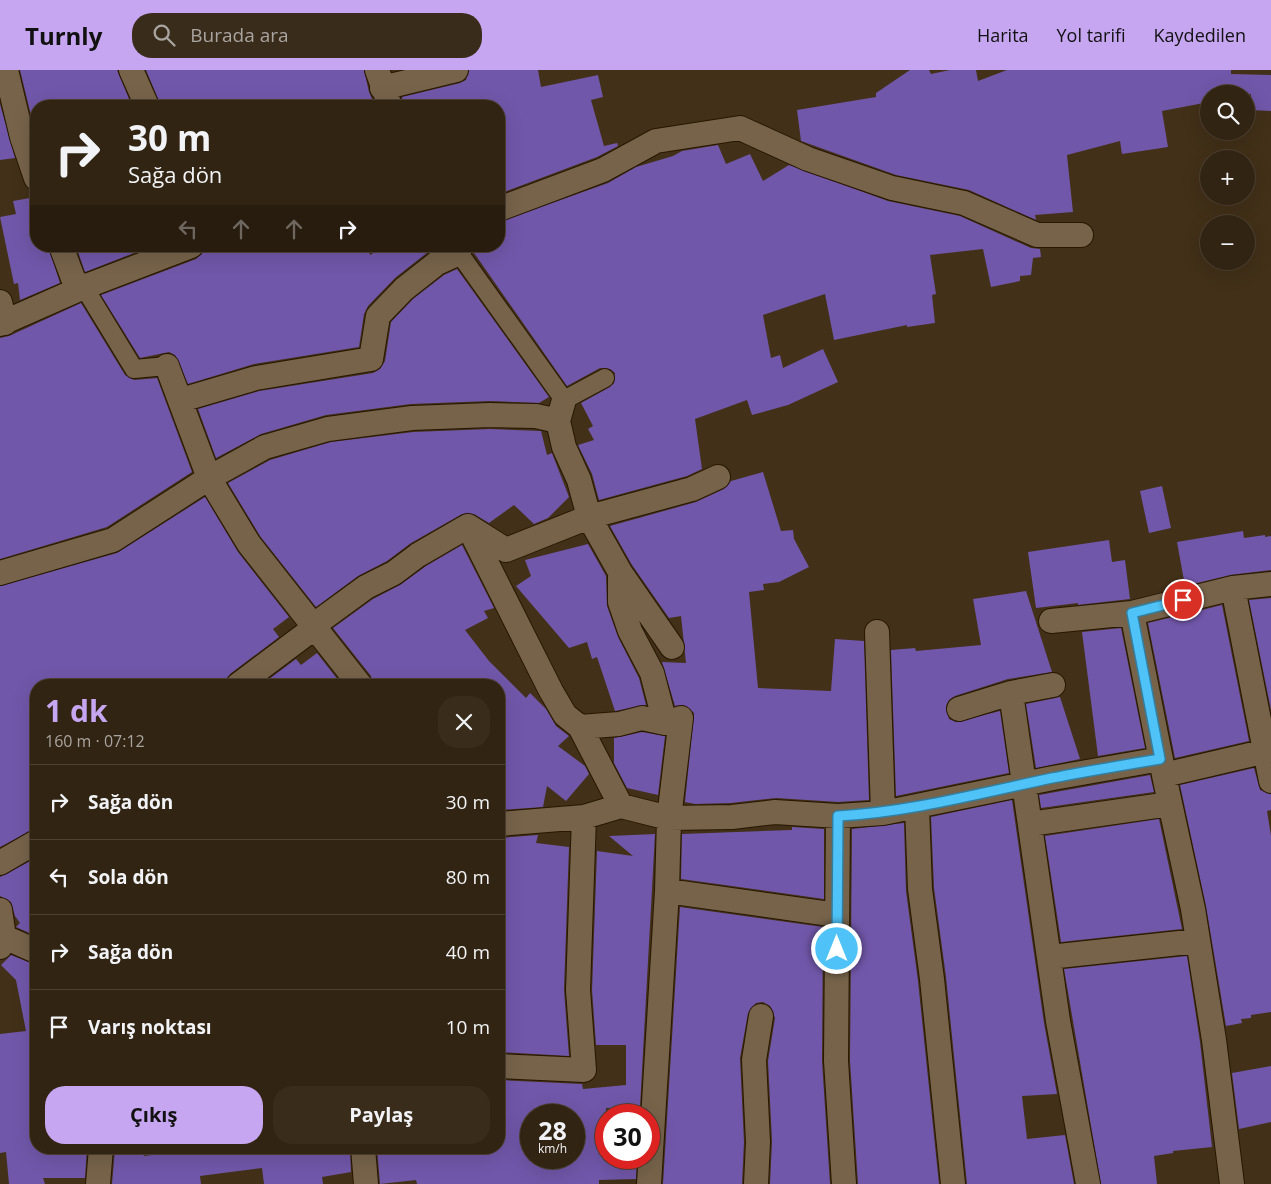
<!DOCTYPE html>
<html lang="tr">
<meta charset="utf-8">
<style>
:root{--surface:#322412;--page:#3a2c1b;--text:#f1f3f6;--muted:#a8a49f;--line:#4d4132;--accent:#c6a6f0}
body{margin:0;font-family:"Open Sans",sans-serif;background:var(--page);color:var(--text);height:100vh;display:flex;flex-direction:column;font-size:19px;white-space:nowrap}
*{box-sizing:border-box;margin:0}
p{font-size:16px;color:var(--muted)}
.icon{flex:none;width:28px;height:28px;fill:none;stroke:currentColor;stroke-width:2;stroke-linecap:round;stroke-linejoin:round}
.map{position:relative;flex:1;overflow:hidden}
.drawer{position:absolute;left:30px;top:609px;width:475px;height:475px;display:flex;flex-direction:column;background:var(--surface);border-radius:20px;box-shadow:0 5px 20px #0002,0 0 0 1px var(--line)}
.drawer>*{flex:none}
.banner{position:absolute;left:30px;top:30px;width:475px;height:152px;border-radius:20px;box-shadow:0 5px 20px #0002,0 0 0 1px var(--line);background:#322412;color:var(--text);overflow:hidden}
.tools{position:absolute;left:1200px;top:15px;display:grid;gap:10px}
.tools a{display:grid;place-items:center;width:55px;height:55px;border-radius:50%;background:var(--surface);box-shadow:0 5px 20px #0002,0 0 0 1px var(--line);font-size:25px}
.speed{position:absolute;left:520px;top:1034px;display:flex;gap:10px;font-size:25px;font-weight:700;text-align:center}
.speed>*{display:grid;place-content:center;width:65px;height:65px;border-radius:50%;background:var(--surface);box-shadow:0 5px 20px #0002,0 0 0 1px var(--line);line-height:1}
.speed small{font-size:12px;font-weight:400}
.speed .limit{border:8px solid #d22;background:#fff;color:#111}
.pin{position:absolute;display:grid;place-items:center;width:42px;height:42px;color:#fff;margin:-21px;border:2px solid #fff;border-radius:50%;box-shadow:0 1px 5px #0007}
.me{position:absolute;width:55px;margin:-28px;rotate:0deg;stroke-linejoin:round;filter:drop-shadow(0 0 4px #0008)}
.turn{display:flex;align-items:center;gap:18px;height:105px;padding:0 15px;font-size:22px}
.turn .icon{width:65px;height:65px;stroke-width:2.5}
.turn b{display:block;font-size:35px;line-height:42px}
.lanes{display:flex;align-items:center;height:48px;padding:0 15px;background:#0003;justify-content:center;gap:25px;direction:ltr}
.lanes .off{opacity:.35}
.round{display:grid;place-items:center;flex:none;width:52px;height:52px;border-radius:20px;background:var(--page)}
.head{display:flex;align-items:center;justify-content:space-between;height:85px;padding:0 15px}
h1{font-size:30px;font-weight:700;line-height:38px;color:var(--accent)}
.button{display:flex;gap:10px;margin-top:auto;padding:10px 15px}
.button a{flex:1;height:58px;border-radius:20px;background:var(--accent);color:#111;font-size:20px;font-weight:700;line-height:58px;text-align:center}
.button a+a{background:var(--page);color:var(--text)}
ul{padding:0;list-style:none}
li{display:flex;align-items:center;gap:15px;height:75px;padding:0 15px;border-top:1px solid var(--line)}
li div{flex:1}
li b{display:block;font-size:19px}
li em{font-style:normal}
header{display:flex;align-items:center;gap:30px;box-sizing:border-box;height:70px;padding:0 25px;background:var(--accent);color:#111}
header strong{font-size:24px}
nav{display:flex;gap:28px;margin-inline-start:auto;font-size:18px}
.search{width:350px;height:45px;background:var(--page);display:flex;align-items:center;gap:12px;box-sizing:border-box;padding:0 18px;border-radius:20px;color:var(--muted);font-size:19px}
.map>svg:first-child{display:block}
.building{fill:#7157a9;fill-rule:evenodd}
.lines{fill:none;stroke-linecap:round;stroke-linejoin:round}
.pedestrian-casing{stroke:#281701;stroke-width:20}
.minor-casing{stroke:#281701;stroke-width:26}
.pedestrian{stroke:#77634a;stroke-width:18}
.minor{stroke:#77634a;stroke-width:24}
.route-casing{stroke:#337fa1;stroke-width:12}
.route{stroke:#4fc3f7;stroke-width:9}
</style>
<header>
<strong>Turnly</strong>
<div class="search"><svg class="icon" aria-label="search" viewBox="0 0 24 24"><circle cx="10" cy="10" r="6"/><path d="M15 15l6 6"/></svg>Burada ara</div>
<nav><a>Harita</a><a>Yol tarifi</a><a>Kaydedilen</a></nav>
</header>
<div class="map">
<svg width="1271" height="1114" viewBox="0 0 1271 1114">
<rect width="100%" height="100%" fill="#423018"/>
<!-- building -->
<path class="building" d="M20,0h97l15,36h-96v30z
M146,0h218l5,22 6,14h-214z
M469,0h69l3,17 57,-12 5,22 -12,3 13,46 13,-3 1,3 -21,11 -98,37v-88h-96l-1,-9 58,-14 6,-3z
M910,0h19l2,4 19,-4h26l2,11 29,-11h224v4l40,1v36l-21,-1 1,-16h-42v8l-47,9 6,36 -46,7 -2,-13 -53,14 6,57 -38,3 1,5 -67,-30 -73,-15 -95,-34 -4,-31 79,-13v-4z
M0,34l15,54 -15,2z
M718,75l8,19 24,-10 13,27 26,-16 99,36 72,15 71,32 9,1 1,8 -8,1 -2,17 -11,1v5l-29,6 -8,-38 -53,6 6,39 -4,1 3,28 -28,4v-2l-73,15 -9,-46 -62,21 8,43 9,-3 3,13 40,-19 15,33 -50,23 -36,10 -5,-15 -52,19 7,50 -15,7 -88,24 -7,-26 -14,-29 16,-5 -6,-11 5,-3 -12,-23 29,-16 4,-4 1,-10 -5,-4 -10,-1 -33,18 -95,-136 6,-4h21v-24l109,-39 28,-16 37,-11 9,-5z
M36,127v49h12l12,37 -40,17 -2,-17 -4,1 -14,-67 16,-3 -3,-13z
M76,176h76l-67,26z
M204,176h49v4l31,-4h83l3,9 16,-9h55l-13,6 -33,26 -27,28 -4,8 -5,33 -105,17 -66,20 -13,-29 -6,-3 -29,6 -39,-63 95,-36 6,-5z
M457,199l92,128 -10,6 -49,-2 -79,3 -85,11 -65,19 -45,24 -18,-49 61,-18 114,-18 7,-4 5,-8 6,-39 22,-23 31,-24z
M81,233l44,72 9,5 23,-2 35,94 -85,55 -107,32v-221l9,-2z
M490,359l51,2 6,24 5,-2 17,44 -21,21 -14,6 -20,-19 -25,18 -15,-9h-12l-51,29 -24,18 -29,15 -42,31 -56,-71 -32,-53 42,-23 61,-18 82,-10z
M763,402l18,59 12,-1 1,9 15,28 -30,15 -16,2 1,6 -15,2 9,96 73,3 4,-52 29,2 5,159 -31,2 -62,-4 -45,5 -36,1 -10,-2 9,-89 -10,-8 -9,1 -13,-44 24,1 -5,-47 -12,2 -37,-53 -22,-39 86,-24 28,-13 7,-8z
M1162,416l9,42 -22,5 -9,-42z
M205,427l33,55 51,65 -16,12 6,8 -49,37 -5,11h-189v143l-36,19v-261l117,-33z
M1243,461l1,7 21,-3v2l6,-1v34l-41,5 -45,11 -8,-44z
M1109,470l3,22 13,-2 5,39 -52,6v-2l-42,5 -8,-56z
M588,474l18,32 1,30 11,31 21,41 7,27 -31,6 -18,-54 -5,2 -5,-17 -18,6 -53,-62 15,-10 -6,-16z
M462,475l32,63 -10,3 4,7 -23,12 24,31 37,37 4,-5 16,16 10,17 13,10 -11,10 27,20 4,8 -23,27 -19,-15 -4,21 -44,3v-125h-126l-2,-9 -38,-48 40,-29 27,-14 26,-19z
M1026,521l26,81 -44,7 -53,17 -6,4 -3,6 3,13 7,3 44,-11 9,62 -113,23 -5,-146 24,-2 1,3 65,-6 -8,-46z
M1271,528v112l-22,-110z
M1222,535l27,136 -74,17 -27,-135z
M1121,558l24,120 -47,8 -16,-124z
M317,583l25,32h-81l35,-26 5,6z
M1060,627l20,62 -44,9 -10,-64z
M642,662l23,4 -7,59 -31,-7 -13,-25v-25z
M1254,698l6,22 11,4v16l-4,1 4,25v176l-20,3v3l-10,1 1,4 -16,3 -20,-120 -26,-121z
M1150,705l4,17 -113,16 -2,-13z
M1012,730l32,223 13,71 -35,2 5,43 38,-4 9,49h-107l-21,-207 -12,-89 -3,-71z
M1159,749l23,110 -121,13 -16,-106z
M904,753l2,68 12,90 21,203h-81l-8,-123 2,-232z
M792,757l32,2v70l-143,-20 1,-45 110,-4z
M655,764l-15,273 -34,1v50h31l-1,21 -37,1v4h-182l-1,-4 -36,4 -3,-36h50v3l72,-3v-68l83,4 1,5 43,-4v-40h-30l-4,-55 5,-139 36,5 -24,-20zM531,1045h43v43h-43z
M538,765l-2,8 33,4 -5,143 5,66 -70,-4v-214z
M36,788v78l-20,-9 4,-4 -5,-7 -4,-14 -11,-6v-19z
M680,837l143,20 -1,134 8,123h-60l2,-43 -4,-80 7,-43 -5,-12 -7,-4 -7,1 -8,10 -8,45 4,84 -2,42h-79z
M11,885l25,10v183h51l-2,30h-42l2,6h-36l-3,-32 -6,1v-119l26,-3 -10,-51 -15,-15z
M1187,886l13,86 12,105 -39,4v2l-19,3 3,28h-56l-37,-215z
M1271,996v56l-32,7 -7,-56z
M115,1078h28l1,8 47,-6 -1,-2h160l1,24 -29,5 1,7h-59l-2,-16 -62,8 1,8h-89z"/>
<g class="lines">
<!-- pedestrian casing -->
<g class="pedestrian-casing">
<path id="pedestrian" d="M459,183l105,147 41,-22
M84,217l50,82 33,-3"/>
</g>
<!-- minor casing -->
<g class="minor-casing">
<path id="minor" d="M6,0l16,67 14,41
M131,0l16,36
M377,0l13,36
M382,18l74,-18
M499,139l104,-39 53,-29 84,-13 68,31 84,29 72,15 73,32h44
M61,176l13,35 10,6
M0,232l5,21
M0,254l84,-37 107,-41
M167,296l42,112 40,66 111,141
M181,330l75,-22 115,-19 7,-43 26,-27 33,-26 22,-10 -3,-7
M564,330l-6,21 6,26 15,33 10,37 31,55 52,75
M468,456l83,165 14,24 15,12 41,79
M468,456l38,24 83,-33 103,-28 26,-12
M620,502v30l10,29 22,42 13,50
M0,503l113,-33 96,-62 56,-31 63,-18 84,-11 78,-3 46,1 22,5
M1233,518l38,193
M1132,543l33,167 28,129 21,131 18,144
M1051,551l81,-8 101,-25 38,-4
M314,555l52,-38 28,-14 24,-18 50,-29
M877,562l6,181
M238,615l76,-57
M1011,623l42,-8
M959,639l52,-16 47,328 30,163
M580,657l39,-3 23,-6 23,5 16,-5 -12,100 -2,73 -18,293
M1164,705l107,-25
M917,737l3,82 12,90 21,205
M838,746l-2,245 8,123
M499,754l85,-7 37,-11 48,12 63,-1 43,-5 63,4 45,-3 170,-35 108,-19
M1030,754l140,-20
M0,793l36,-21
M667,821l170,24
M0,840l4,27 -4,10
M4,867l32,14
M1049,887l149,-16
M499,996l85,4 -6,-80 6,-173
M363,1078l3,36
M98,1114l3,-36
M756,1114l2,-42 -4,-82 7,-44"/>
</g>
<!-- pedestrian -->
<use href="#pedestrian" class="pedestrian"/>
<!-- minor -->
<use href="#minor" class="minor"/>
</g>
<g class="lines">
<!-- route casing -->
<g class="route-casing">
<path id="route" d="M837,879l1,-133c73,-4 142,-23 214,-38 36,-7 72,-13 108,-19l-28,-146 51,-13"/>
</g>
<!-- route -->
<use href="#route" class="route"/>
</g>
</svg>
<div class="tools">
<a><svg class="icon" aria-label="search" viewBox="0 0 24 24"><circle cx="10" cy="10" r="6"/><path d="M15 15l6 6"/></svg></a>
<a>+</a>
<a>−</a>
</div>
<div class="speed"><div>28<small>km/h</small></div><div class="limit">30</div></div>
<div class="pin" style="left:1183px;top:530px;background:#d93025"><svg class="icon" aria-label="arrive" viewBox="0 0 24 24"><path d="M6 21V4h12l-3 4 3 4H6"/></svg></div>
<svg class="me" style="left:837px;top:879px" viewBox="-20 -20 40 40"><circle r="17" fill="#4fc3f7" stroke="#fff" stroke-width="3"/><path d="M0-11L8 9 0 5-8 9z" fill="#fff"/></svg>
<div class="banner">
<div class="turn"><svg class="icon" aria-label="right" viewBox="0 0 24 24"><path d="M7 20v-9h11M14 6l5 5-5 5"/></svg><div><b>30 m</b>Sağa dön</div></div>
<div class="lanes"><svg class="icon off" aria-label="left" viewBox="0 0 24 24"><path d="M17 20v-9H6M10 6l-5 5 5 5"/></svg><svg class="icon off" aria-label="ahead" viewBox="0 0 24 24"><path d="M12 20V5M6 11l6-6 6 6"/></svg><svg class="icon off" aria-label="ahead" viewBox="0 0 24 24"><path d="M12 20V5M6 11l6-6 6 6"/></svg><svg class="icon" aria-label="right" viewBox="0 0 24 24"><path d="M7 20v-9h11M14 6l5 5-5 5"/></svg></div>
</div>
<section class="drawer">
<div class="head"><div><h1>1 dk</h1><p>160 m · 07:12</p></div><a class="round"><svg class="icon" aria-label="close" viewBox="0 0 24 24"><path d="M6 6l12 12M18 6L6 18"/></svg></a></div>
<ul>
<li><svg class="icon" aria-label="right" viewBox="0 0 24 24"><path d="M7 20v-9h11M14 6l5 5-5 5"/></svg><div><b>Sağa dön</b></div><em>30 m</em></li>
<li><svg class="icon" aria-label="left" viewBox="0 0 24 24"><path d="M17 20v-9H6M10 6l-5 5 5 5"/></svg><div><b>Sola dön</b></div><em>80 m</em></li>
<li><svg class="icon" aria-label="right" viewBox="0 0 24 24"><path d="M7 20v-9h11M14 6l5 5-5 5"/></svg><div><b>Sağa dön</b></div><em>40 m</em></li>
<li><svg class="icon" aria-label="arrive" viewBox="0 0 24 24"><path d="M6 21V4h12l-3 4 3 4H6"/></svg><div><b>Varış noktası</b></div><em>10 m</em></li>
</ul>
<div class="button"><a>Çıkış</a><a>Paylaş</a></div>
</section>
</div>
